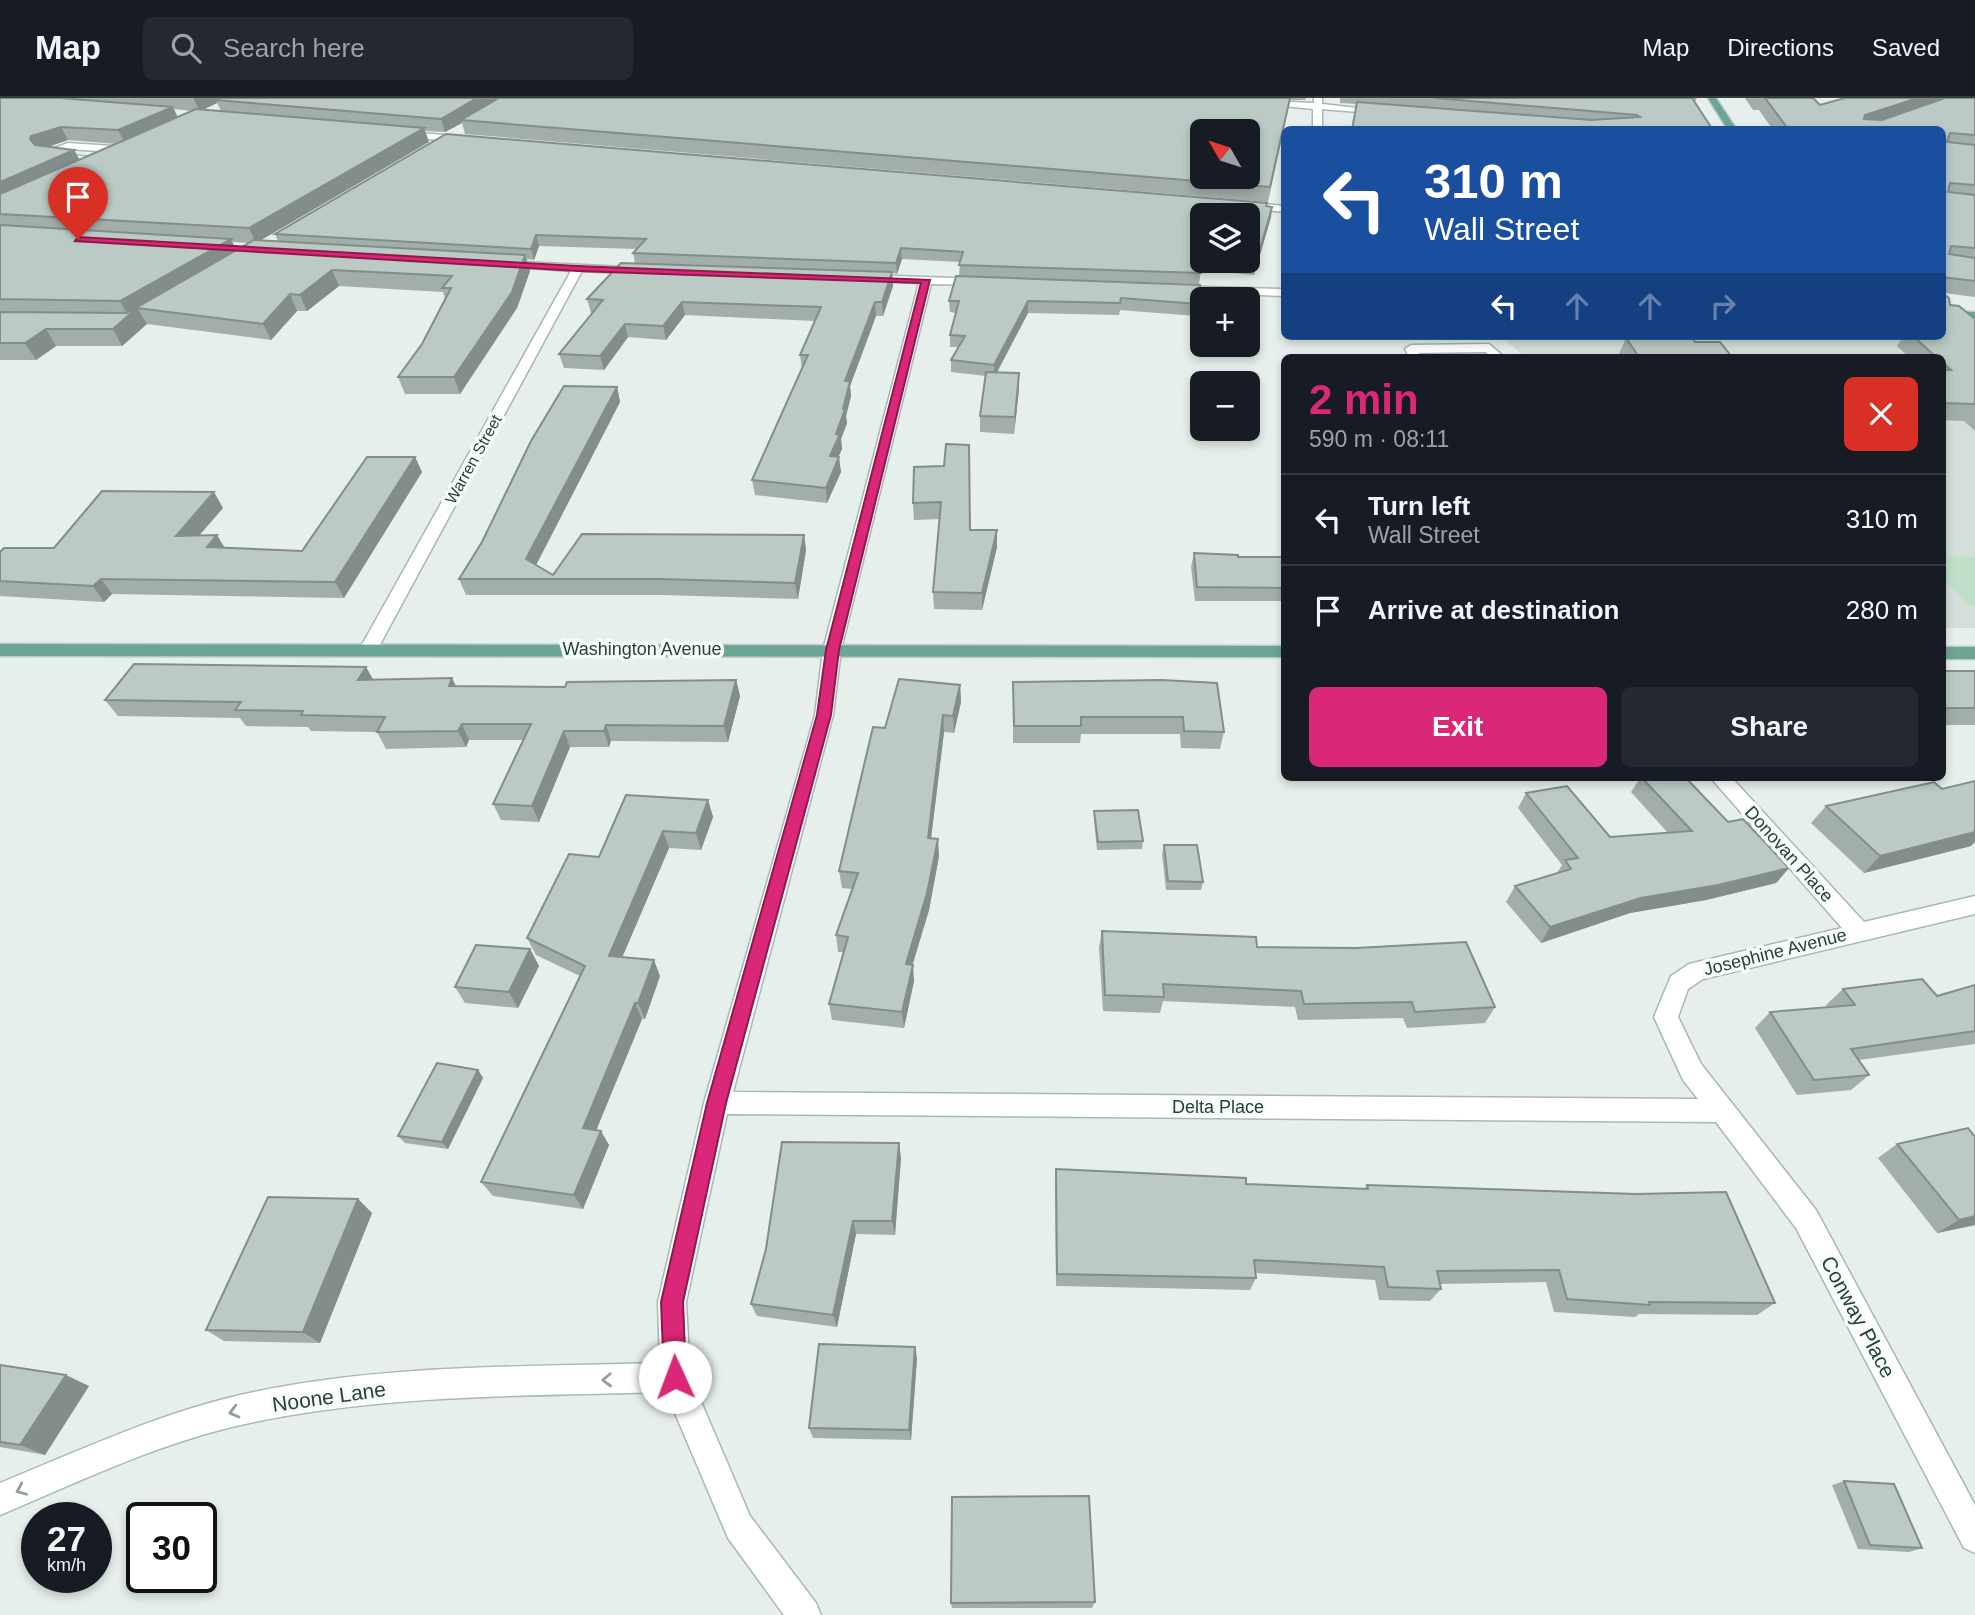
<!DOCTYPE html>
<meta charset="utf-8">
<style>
:root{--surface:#171b24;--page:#242831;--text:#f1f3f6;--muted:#9ea1a6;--line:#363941;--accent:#db2777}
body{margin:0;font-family:Arial,sans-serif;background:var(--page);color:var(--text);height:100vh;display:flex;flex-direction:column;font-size:26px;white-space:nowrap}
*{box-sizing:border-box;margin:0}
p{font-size:23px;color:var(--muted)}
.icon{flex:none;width:38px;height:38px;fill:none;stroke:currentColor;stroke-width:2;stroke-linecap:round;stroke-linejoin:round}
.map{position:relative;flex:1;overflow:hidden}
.panel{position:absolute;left:1281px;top:256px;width:665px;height:427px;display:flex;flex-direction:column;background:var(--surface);border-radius:10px;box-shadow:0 4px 10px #0003}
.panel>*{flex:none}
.top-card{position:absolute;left:1281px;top:28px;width:665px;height:214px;border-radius:10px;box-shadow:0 4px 10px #0003;background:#1a4fa0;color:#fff;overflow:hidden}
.needle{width:46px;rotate:309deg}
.controls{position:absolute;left:1190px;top:21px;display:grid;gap:14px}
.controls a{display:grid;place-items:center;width:70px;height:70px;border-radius:10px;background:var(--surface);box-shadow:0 4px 10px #0003;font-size:35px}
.speed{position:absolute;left:21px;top:1404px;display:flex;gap:14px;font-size:35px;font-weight:700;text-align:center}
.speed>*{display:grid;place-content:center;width:91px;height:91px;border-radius:50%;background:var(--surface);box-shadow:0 4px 10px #0003;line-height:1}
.speed small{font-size:18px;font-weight:400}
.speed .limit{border:4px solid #111;border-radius:10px;background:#fff;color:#111}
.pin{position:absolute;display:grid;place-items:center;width:60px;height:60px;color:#fff;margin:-72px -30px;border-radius:50% 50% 50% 0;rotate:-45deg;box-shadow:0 0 7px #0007}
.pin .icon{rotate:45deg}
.me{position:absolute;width:77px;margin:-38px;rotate:358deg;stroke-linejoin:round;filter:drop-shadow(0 0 5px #0008)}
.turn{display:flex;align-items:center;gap:24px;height:147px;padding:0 28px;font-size:32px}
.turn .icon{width:91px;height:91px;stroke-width:2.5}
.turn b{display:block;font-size:49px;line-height:60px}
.lanes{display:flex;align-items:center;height:66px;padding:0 28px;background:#0003;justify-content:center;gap:35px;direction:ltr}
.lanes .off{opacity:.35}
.round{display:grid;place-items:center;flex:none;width:74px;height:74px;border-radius:10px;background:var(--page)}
.summary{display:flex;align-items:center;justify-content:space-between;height:119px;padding:0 28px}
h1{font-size:42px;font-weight:600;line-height:52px;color:var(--accent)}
.primary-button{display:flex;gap:14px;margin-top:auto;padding:14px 28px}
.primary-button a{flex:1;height:80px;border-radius:10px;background:var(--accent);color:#fff;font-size:28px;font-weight:600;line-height:80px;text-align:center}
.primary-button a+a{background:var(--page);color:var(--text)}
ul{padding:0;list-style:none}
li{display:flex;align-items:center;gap:21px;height:91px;padding:0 28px;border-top:2px solid var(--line)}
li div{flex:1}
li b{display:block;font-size:26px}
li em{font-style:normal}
header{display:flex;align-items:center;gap:42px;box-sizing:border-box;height:98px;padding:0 35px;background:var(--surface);border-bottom:2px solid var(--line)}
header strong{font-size:33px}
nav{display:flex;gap:38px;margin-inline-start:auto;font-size:24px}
.search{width:490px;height:63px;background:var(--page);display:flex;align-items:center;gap:18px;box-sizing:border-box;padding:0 24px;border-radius:10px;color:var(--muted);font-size:26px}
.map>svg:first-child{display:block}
.built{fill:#d4dfda}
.green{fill:#bfe0c8}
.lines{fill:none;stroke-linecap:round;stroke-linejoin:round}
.minor-casing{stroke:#a8b8b2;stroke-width:3}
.major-casing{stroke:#c2cac8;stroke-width:3}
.minor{fill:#fff;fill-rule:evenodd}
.major{fill:#6aa596;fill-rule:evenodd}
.wall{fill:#a1aea9;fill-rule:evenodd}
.shaded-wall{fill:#838d89}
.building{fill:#bbcac4;stroke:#838d89;stroke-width:2;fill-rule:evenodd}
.oneway{stroke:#92a09c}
.route{fill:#db2777;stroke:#8e194d;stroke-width:2}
.labels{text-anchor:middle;stroke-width:7;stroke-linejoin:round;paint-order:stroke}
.far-street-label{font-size:16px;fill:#24423a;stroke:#f7fbf9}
.street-label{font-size:18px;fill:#24423a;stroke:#f7fbf9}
.near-street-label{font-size:21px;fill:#24423a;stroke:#f7fbf9}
</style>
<header>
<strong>Map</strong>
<div class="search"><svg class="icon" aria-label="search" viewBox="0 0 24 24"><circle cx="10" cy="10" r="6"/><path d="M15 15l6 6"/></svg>Search here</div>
<nav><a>Map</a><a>Directions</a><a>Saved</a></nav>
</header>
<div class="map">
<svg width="1975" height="1517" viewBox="0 0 1975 1517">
<rect width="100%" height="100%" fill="#e6efeb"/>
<!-- built -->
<path class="built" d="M1975,229v301h-32l-1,-271h-417l-25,-21h442z"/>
<!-- green -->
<path class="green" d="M1943,458l32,1v49h-6l-26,-28z"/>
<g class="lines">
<!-- minor casing -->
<g class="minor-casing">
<path id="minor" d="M1200,0l114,5v-5h8v6l63,7 -4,3 -59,-5v21h-9v-21z
M394,33l76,6 5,3 -5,3 -73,-7z
M68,45l59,4 5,3 -5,3 -58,-4 -13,4 51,6 -3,5 -66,-10z
M1245,104l39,4v6l-43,-5v-4z
M502,163l142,7 6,3 -6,3 -62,-3 -205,379 -9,6 -6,-2 -3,-4 212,-379 -73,-5v-4z
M865,177l119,4 6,3 -6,3 -53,-1 -90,366 -8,65 -100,377 965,7 -15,-19 -29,-63 17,-41 18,-12 153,-36 -132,-151h21l133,145 111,-26v18l-272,65 -15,10 -10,28 23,47 115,146 159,295v48l-11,-5 -168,-320 -80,-106 -989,-8 -41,188 4,74 60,140 66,87 5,12h-37l-56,-77 -62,-146c-137,4 -277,2 -412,30 -89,18 -171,58 -254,93v-32c83,-34 166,-73 254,-91 133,-28 270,-25 406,-29l-2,-61 46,-199 111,-388 8,-65 96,-367 -58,-3 -2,-2z
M1170,188l114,3v7l-118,-5v-4z
M1489,246l15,13h-13l-5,-5 -67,1 2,4h-12l-4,-8 6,-4z"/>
</g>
<!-- major casing -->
<g class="major-casing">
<path id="major" d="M1708,0h8l21,32h-9z
M1942,213l33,1v8l-33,-1z
M0,546l1284,2v11l-1284,-1z
M1942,549h33v12h-33z"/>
</g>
<!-- minor -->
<use href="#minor" class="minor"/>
<!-- major -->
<use href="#major" class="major"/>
</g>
<!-- wall -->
<path class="wall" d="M0,0h1306l-1,2h-15l-22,102 -803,-68 -3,-11 -17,9 -20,-1 4,11 -168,98 17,1 -3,-7 997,-27 -1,10 -17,58 -53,-5 -2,14 -240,-8 1,-14 -58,-3 -5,15 -5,-1 1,13 -10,30h-7l-26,70 1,10 -5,20 1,7 -6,16 1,10 -4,8 3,15 -14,31 -72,-8 -3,-15 50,-111 -2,-14 15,-34 -130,-6 -19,25 -38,-3 -24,33 -40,-2 -5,-14 34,-41h-2l-4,-14 48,-36 -2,-10 4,-4 -98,-3 -5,14 -7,-1 3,12 -13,37 -57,86h-55l-7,-17 24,-33 23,-46 -2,-6 -104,-6 -32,25h-10l-26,29 -124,-16 -25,22h-66l-20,14h-36zM217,5l4,8 -18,-1zM174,11l18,2 -14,6zM68,42l49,4 -37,16 -6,-10 -27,-3zM1202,117l46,46h-46zM232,144l17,1 -13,7z
M1340,0h357l-2,4 18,28h-362l5,-26 -16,-1z
M1745,0h68l7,7 155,-7v199l-31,-4 6,12 25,14v112l-11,-10 -22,-1v-63h-33l-12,-11 6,-10h39v-206h-169l-14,-20h-6z
M1200,187l-4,31 -76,-6 -1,5 -91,-2 -31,60 22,16 -5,45 -34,-2v-16l6,-40 -35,-4v-12l7,-13h-8v-12l6,-22 -6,-1 -1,-11z
M1640,238h51l4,6 37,15h-111l-2,-3 7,-16 13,1z
M617,289l3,15 -84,163 17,10 251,-40 2,15 -8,49 -135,-4h-197l-7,-16z
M415,359l7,15 -78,126 -232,-4 -8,8 -104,-6v-44l54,-4 169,-40 -24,28 18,-1 8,13 77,3z
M914,369l56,63h27v17l-15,63 -48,-1 -1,-17 7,-73 -26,1 -1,-17z
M1194,455l44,4h46v44h-89l-4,-34z
M366,569l7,13 83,6 109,1 171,-7 4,16 -12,46 -117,-1 -2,6h-39l-31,75 -38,-2 -8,-16 30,-64h-54l-3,7 -80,2 -9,-17 -66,-1 -3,-4 -62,-1 -6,-8 -122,-2 -13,-16z
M1942,573h33v54h-33z
M1013,584l204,1 7,49 -4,17 -39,-1 -1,-14h-99l-1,9h-67z
M960,587l1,17 -7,31 -10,-1 -13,106 8,18 -10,54 -17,55 2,16 -10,47 -72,-8 -3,-16 15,-52h-6l-2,-17 16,-46 -10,-1 -3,-17 46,-143z
M1641,679l87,45 61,46 -13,15 -70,17 -76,13 -89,30 -35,-41 9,-16 42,-13 5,-8 -44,-57 8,-15 84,44 58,-4 -37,-41z
M708,702l5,17 -12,33 -32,-2 -47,109 38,19 -15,43h-3l-46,111 13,15 -26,64 -90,-13 -12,-14 99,-206 -44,-21 -9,-17 72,-81z
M1826,708l145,40 -107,27 -53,-50z
M1094,713l49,30 -1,8 -45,1 -3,-30z
M1164,747l39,37 -2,8h-35l-4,-36z
M1102,833l155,16 238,60 -10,16 -78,5 -4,-10 -105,2 -3,-13 -132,-6 -3,12 -57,-2 -4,-64z
M530,851l9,17 -21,42 -53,-5 -10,-16z
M1975,887v59l-116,16 10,15 -18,15 -54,5 -42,-67 15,-16 58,-5 -2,-2 17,-16 94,7z
M478,972l5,8 -35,71 -43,-6 -7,-7z
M1975,1039v88l-38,8 -59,-75 19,-14z
M901,1060l-6,77 -39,-1 -19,93 -80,-11 -6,-12z
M1056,1071l190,15 118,5 3,-4 408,118 -18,12 -118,-1 -4,3 -81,-5 -8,-30 -106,2 1,5 -11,12 -51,-1 -4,-20 -119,-7v5l-6,12 -194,-4 -1,-103z
M358,1101l14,14 -52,130 -96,-2 -18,-11z
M917,1260l-6,82 -98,-2 -4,-10z
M0,1267l89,21 -44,69 -45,-8z
M1844,1383l78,67 -13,4 -51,-3 -26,-64z
M1095,1504l-3,6h-140l-1,-5z"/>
<!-- shaded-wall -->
<path class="shaded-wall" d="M193,0h37l-14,2 1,3 -17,8z
M477,0h27l-43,22 1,3 -17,9 -4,-13z
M1918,0h33l-93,30 7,-13z
M173,9l6,14 -53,23 -8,-14z
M61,29l7,13 -29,10 -1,3 -8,-14 1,-3z
M424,30l5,14 -173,101 -7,-15z
M74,52l8,14 -82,37v-19z
M1272,109l-1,10 -17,58 2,-11z
M536,137l3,11 -5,14 -3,-11z
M231,141l7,15 -101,54 10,16 -25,22 -9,-17 15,-13 -8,-15z
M901,150l1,11 -5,15 -1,-11z
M525,157l5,16 -13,37 -57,86 -6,-17z
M332,172l7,16 -32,25 -7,-16z
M892,174l1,14 -10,30 -1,-14z
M290,196l7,17 -26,29 -8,-16z
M1028,203v12l-34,64v-12z
M682,204l3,13 -19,25 -3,-14z
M875,204l1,14 -26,70 1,10 -5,20 1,7 -6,16 1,10 -10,22 -2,-15 6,-22 9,-53z
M625,226l3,13 -24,33 -4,-14z
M46,231l10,17 -20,14 -11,-17z
M1019,275v16l-5,45 1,-17z
M617,289l3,15 -89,173 -5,-16z
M415,359l7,15 -78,126 -9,-16z
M839,359l2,15 -14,31 -1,-15z
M214,394l9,16 -38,43 -9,-15z
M997,432v17l-15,63v-17z
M217,437l9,16 -19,-4z
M804,437l2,15 -8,49 -3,-16z
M101,481l11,15 -8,8 -11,-16z
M366,569l9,16 -17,-3z
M452,580l8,16 -11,-8z
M736,582l4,16 -12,46 -4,-16z
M960,587l1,17 -7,31 -1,-17z
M943,617l1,17 -15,123 -1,-17z
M462,626l7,16 -3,7 -8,-16z
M606,627l5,16 -2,6 -5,-16z
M564,633l6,16 -31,75 -7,-16z
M708,702l5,17 -12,33 -5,-17z
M663,733l6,17 -53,124 -7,-16z
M1975,733v11l-4,4 -107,27 16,-17z
M938,741l1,17 -10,54 -21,70 -2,-16z
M1789,770l-13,15 -70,17 -76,13 -89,30 9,-16 91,-29z
M530,851l9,17 -21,42 -9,-16z
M654,862l6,16 -15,43 -7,-16z
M913,867l1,16 -10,47 -2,-16z
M635,905l7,16 -51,124 -8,-15z
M478,972l5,8 -35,71 -6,-7z
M601,1033l8,14 -26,64 -9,-14z
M899,1045l2,15 -6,77 -3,-14z
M358,1101l14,14 -52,130 -17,-11z
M1975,1118v9l-38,8 22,-13z
M853,1123l3,13 -19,93 -4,-12z
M915,1249l2,11 -6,82 -2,-10z
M66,1277l23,11 -44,69 -25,-10z"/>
<!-- building -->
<path class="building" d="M0,0h60l113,9 -55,23 -57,-3 -30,9 -1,3 5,6 39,5 -74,32z
M220,0h257l-36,21 -225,-19z
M499,0h791l-20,89 -809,-67zM1202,33h46v46h-46z
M1435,0h257l21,32h-361l5,-28 234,18 49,-3 -3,-2z
M1765,0h48l7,7 25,-7h73l-53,17 -1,4 18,1 63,-22h30v37l-25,-2 -3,9 28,3v40l-25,-2 -2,9 27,3v53l-24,-2 -2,8 26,4v23l-33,-4v-147h-153z
M196,11l228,19 -175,100 -249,-14v-20z
M446,36l821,69 -1,3 6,1 -16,57 -34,-3h26v-46h-46v44l-1,14 -242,-8 4,-13 -62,-4 -5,15 -263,-10 13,-14 -110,-4 -5,14 -256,-15z
M0,127l231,14 -111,62 -120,-2z
M254,142l271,15 -13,37 -58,85h-56l24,-33 29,-56h-9l10,-12 -120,-6 -32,25 -10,-1 -27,30 -126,-16 -24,21h-67l-21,14h-25v-31l127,1z
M621,165l271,9 -10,30h-7l-30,79h5l-7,28h2l-9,25h4l-10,22 9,1 -13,31 -74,-8 56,-125h-8l21,-48 -139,-5 -19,24 -38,-2 -25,32 -41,-2 44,-54 -16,-1z
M956,178l244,9 -2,19 -77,-6 -1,5 -92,-2 -34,64 -43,-5 14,-24 -15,-1 9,-34h-10z
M1942,195l7,5 1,7 9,1 16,13v85l-33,-1v-33h9l-9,-8v-5h-6l-23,-21h29z
M1648,238h43l4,6h25l12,15h-93l-13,-19 24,1z
M986,274l33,1 -4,44 -35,-1z
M564,288l53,1 -91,172 27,16 29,-41 222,1 -9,48 -136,-4h-200l23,-37 49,-101z
M946,346l23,1 1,85h27l-15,63 -49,-1 8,-90 -28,1 1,-36 30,-1z
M367,359h48l-80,125 -234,-3 -8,7 -93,-5v-29l4,-4h50l48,-57 112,1 -38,44 41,-1 -10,12 95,4z
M1194,455l44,2v2h46v31l-87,-1z
M134,566l232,3 -8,13 94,-2 -3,8 116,1 2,-5 169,-2 -12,46 -118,-1 -2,6h-40l-32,75 -39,-2 38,-80h-69l-4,7 -81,1 8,-15 -84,-2 2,-4 -68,-1 6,-8 -136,-2z
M1942,573h33v37h-33z
M899,581l61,6 -7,31 -10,-1 -15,123 10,1 -11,54 -21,71 7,1 -11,47 -73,-8 19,-67 -12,-2 22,-62 -19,-2 34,-144 12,1z
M1162,582l55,3 7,49 -40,-1 -1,-14h-102v9h-67l-1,-44z
M1641,679h44l43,45 15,-3 46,49 -71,17 -77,13 -91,29 -35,-41 56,-17 -6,-9 13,-2 -52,-65 41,-7 43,51 82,-6z
M1975,683v51l-95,24 -54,-50 108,-24 8,7z
M626,697l82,5 -12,33 -33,-2 -54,125 45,4 -16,43h-3l-52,125 18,3 -27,64 -93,-13 104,-216 -58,-28 42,-84 30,3z
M1138,712l5,31 -45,1 -4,-31z
M1164,747h33l6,37 -35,-1z
M1102,833l154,6 1,10 99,1 110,-6 29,65 -80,5 -3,-10 -108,2 -3,-13 -138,-7 1,13 -59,-2z
M476,847l54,4 -21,43 -54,-5z
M1922,881l15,17 38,-11v46l-124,18 18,26 -55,5 -44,-68 85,-7 -12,-16z
M437,965l41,7 -36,72 -44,-6z
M1968,1030l7,9v79l-16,4 -62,-76z
M782,1044l117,1 -7,78h-39l-20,94 -82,-11 15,-55z
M1056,1071l190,9v6l122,5 -1,-4 269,9 90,-2 49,111 -126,-1 1,3 -83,-6 -8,-29 -122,1 4,18 -53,-2 -4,-20 -130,-7 2,18 -199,-4z
M268,1099l90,2 -55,133 -97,-2z
M819,1246l96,3 -6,83 -100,-2z
M0,1267l66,10 -46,70 -20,-3z
M1844,1383l50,3 28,64 -52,-3z
M1089,1398l6,106 -144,1 1,-106z"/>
<!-- one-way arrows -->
<defs><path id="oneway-chevron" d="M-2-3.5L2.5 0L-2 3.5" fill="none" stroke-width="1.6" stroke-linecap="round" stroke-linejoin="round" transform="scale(1.75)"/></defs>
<g class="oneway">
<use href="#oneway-chevron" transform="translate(607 1282) rotate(178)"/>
<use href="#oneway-chevron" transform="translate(234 1314) rotate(165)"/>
<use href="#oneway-chevron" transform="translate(21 1392) rotate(157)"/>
</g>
<!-- route -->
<path class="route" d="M78,139l500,29 352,14 -91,370 -8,65 -105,388 -43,199 3,75 -3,8 -8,4 -8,-4 -3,-8 -3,-75 46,-199 110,-388 9,-65 95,-367 -343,-12 -503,-30z"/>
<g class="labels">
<!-- far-street labels -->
<g class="far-street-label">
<text transform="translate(473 361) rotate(-61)" y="6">Warren Street</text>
</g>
<!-- street labels -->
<g class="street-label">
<text x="642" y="557">Washington Avenue</text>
<text transform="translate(1789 756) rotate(48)" y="6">Donovan Place</text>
<text transform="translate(1775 854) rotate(-14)" y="6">Josephine Avenue</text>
<text x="1218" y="1015">Delta Place</text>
</g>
<!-- near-street labels -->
<g class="near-street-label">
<text transform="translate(1858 1219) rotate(62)" y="7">Conway Place</text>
<text transform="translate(329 1299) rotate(-8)" y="7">Noone Lane</text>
</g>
</g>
</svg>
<div class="controls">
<a><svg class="needle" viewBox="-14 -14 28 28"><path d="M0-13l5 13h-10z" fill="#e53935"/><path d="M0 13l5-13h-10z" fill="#9ea1a6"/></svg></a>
<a><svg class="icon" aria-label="layers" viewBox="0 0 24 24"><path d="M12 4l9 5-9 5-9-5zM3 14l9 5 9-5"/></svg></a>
<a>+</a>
<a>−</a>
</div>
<div class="speed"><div>27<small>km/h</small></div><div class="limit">30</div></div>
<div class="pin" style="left:78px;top:141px;background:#d93025"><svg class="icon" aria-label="arrive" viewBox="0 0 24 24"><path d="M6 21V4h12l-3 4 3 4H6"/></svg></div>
<svg class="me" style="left:675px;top:1279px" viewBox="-20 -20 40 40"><circle r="19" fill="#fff"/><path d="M0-13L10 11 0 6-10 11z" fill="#db2777"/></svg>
<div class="top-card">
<div class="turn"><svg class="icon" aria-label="left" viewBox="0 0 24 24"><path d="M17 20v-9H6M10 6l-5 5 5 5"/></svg><div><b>310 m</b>Wall Street</div></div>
<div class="lanes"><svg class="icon" aria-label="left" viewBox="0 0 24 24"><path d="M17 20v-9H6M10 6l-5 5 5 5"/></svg><svg class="icon off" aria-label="ahead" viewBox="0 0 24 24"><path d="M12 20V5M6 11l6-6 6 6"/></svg><svg class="icon off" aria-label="ahead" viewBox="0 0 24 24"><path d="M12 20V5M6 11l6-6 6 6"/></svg><svg class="icon off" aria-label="right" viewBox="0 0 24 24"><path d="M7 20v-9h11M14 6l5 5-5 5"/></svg></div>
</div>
<section class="panel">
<div class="summary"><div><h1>2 min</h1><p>590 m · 08:11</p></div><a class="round" style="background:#d93025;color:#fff"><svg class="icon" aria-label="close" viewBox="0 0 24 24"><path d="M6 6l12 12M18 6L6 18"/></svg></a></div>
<ul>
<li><svg class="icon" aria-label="left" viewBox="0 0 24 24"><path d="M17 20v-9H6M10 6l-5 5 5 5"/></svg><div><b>Turn left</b><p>Wall Street</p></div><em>310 m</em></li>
<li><svg class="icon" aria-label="arrive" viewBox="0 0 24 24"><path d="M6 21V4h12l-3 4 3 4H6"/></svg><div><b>Arrive at destination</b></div><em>280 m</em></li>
</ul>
<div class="primary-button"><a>Exit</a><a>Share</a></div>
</section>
</div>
